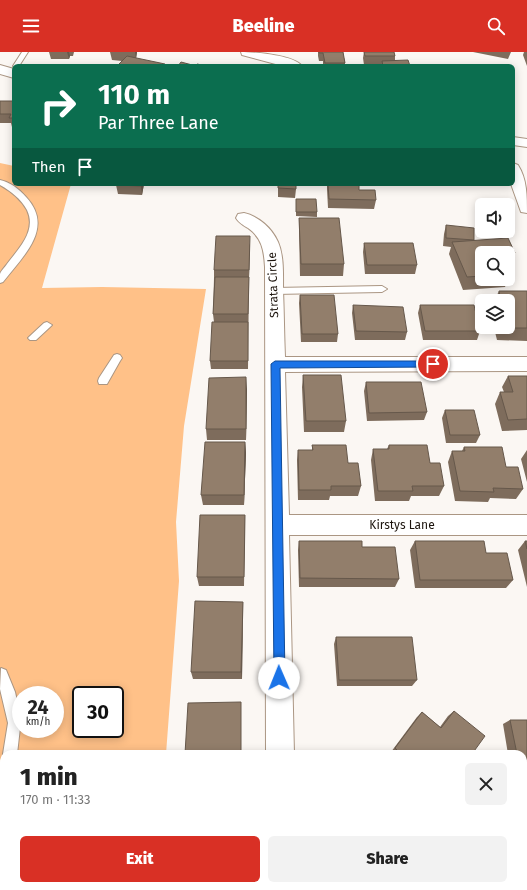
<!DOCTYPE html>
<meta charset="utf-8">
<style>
:root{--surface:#fff;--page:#f2f2f2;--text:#222;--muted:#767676;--accent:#d93025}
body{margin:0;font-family:"Fira Sans",sans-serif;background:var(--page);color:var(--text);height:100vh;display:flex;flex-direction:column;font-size:15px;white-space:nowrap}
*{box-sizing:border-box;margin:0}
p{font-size:13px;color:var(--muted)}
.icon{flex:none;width:22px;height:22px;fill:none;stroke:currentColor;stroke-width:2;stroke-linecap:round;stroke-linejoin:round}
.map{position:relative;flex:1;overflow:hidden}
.details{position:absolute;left:0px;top:698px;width:527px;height:140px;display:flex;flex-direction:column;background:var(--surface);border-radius:12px 12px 0 0;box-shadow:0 2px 10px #0003}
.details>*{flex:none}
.guide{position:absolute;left:12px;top:12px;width:503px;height:122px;border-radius:6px;box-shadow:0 2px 10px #0003;background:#0b6e4f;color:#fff;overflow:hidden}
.buttons{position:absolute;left:475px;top:146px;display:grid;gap:8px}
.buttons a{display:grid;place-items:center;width:40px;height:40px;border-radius:6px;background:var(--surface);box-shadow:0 2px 10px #0003;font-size:20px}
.speed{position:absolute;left:12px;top:634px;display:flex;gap:8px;font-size:20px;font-weight:700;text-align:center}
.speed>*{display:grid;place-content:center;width:52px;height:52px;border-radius:50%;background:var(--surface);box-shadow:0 2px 10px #0003;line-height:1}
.speed small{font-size:10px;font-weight:400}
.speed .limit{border:2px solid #111;border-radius:6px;background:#fff;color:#111}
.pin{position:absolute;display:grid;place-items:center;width:34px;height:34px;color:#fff;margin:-17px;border:2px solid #fff;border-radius:50%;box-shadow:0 1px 4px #0007}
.me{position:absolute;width:44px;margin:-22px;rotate:359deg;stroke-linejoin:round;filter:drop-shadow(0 0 3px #0008)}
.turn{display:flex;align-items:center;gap:14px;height:84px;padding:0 20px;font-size:18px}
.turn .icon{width:52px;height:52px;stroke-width:2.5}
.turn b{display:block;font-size:28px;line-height:34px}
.then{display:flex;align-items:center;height:38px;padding:0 20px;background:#0003;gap:8px;font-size:15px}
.round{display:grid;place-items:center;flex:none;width:42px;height:42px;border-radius:6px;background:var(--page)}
.head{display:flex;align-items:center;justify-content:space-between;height:68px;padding:0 20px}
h1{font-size:24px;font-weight:800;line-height:30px}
.button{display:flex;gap:8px;margin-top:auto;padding:8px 20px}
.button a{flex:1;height:46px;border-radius:6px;background:var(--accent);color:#fff;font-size:16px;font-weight:800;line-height:46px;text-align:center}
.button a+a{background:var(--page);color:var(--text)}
header{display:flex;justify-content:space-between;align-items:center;height:52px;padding:0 20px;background:var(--accent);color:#fff;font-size:18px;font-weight:800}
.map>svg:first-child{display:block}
.green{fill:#ffc188;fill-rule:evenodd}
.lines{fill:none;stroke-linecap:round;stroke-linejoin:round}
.stream{fill:#f9cfaa;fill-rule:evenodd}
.service-casing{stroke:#ab9683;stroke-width:2}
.minor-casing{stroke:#ab9683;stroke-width:2}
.tertiary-casing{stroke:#ab9683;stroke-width:2}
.service{fill:#fff;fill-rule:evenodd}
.minor{fill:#fff;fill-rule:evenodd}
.tertiary{fill:#fff;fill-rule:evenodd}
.wall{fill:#7e6c5c}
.shaded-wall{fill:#66584b}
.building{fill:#927e6b;stroke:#66584b}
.route{fill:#1a73e8;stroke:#114b97}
.labels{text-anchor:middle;stroke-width:4;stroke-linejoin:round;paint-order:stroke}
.street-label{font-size:12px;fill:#1b130c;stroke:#fff}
</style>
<header><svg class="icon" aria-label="menu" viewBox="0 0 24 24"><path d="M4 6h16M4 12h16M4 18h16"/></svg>Beeline<svg class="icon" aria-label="search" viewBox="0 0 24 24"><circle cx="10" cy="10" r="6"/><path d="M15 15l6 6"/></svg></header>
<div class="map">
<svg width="527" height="838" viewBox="0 0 527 838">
<rect width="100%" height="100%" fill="#fbf7f3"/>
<!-- green -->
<path class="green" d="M0,111l14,3v18h57l-29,104 60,-1 104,2 -22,137 -8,96 3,59 -13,173h-162v132h153v4h-157zM21,643h34v34h-34zM81,643h34v34h-34z"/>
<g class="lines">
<!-- stream -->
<path class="stream" d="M0,813l4,2v10l-4,-2z
M11,834h8l2,4h-8z"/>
<!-- service casing -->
<g class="service-casing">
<path id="service" d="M22,0h6l-9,14h-5v1l-1,-1z
M0,128c10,2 19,9 26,17 29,31 -3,59 -23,85l-3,1c0,-2 0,-7 0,-9 1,-3 5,-7 7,-10 12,-16 30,-33 20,-54 -6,-11 -16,-19 -27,-25z
M382,234l5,3 -5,3 -108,2 -5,-3 5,-3z
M47,270l5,3 -2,2 -14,13h-6l-2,-2 2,-2 14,-13z
M117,302l3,1 2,3 -2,3 -13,23h-8l-1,-3 1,-3 15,-23z
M1,616l5,2 9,22 6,27 -4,35h-13v2l-1,-2 5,-31 -8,-34z
M46,834h16v4h-16z"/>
</g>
<!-- minor casing -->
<g class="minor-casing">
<path id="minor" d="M241,0c12,0 53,3 61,14h-19l-41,-11z
M513,111l5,2c9,14 9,31 9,48l-6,-1 -10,-28h2z
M244,161c14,3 28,15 34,29 6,14 5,32 5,48 1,22 1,45 2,67h242v14l-242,1 4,143h238v20h-238l5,219h-28l-1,-487c-1,-17 -3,-29 -17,-39 -5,-3 -9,-5 -12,-10l2,-4z
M523,811l4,1v26h-12l-4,-4h12z
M267,834h30l2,4h-32z"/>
</g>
<!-- tertiary casing -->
<g class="tertiary-casing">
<path id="tertiary" d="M0,13l14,4v9l-14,-4z
M513,85l14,2v8l-14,-2z"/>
</g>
<!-- service -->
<use href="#service" class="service"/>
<!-- minor -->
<use href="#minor" class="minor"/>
<!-- tertiary -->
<use href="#tertiary" class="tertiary"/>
</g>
<!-- wall -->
<path class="wall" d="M49,0h25l-1,4h-3l-1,3h-18z
M110,0h27l-1,6 -14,3 -10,-1z
M318,0h25l2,11v3h-22v-5h-4l-1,-5z
M364,0h30l1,4v4l15,6h-29v-1h-17l-1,-7z
M473,0h38l-3,7z
M524,0h3v14l-4,-11z
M0,49h14v26h-2l-1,-4h-11z
M144,132l-2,11 -24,-1 -2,-9z
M278,132l18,5 -1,9 -17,-1z
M327,132h32v6l17,10 -2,9 -46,-1 -1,-19z
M296,147l21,13v5l-21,-1z
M299,166l45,46 -1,12h-43l-1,-46z
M446,173l28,15 41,13 -5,13h-2v-13h-26v26h26v-9l2,4 -5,13 -42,3 -14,-36 2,-7 -8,-1 1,-12z
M364,191l53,22 -2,9h-50l-2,-22z
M250,192l-1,34 -1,91h-37l-1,-8 4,-39 -1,-8 1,-36v-8z
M499,239h28v50l-30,-1 -2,-8h-9l-2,-5h24v-26h-25l2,-4h11z
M300,243l38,39 -1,8h-36l-2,-39z
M482,252v13l-2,-8z
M353,253l54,27 -2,8h-50l-3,-27z
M420,253l60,26 -3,9h-54l-5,-27z
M303,323l43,46 -2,11h-40l-2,-45z
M508,324h19v54l-25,1 -7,-27 5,-12h4l-2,-5z
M366,330l61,30 -3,8 -57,1 -3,-30z
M247,337l-1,51h-39l-1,-11z
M445,358l35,25 -4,8h-30l-4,-25z
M245,390l1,11 -2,52h-41l-2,-10z
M312,393l36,18 13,23 -3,10h-28l-1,4h-31l-1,-40 1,-10h14z
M389,393l41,18 14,23 -5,10h-28l-2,5h-34l-4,-41 2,-11h14z
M464,395l42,20 17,22 -7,10 -26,-1 -2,4 -33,-1 -7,-39 4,-11h10z
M527,398v32l-6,-23z
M245,463v10l-1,61h-45l-2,-9z
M299,489l63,6 37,32 -4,8h-96l-1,-37z
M415,489l98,39 -7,8h-91l-5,-38z
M525,489h2v46l-9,-37z
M243,550v7l-1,70h-49l-2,-7z
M336,585l81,43 -5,6h-75l-3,-42z
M454,659l18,43h-79l-2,-2 26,-35 5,-5 18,15 8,-11z
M510,668h17v62h-4v-28h-15l-5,-30z
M331,834h67v4h-66z"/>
<!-- shaded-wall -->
<path class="shaded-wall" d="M67,0h2l1,4 -1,3z
M135,0h2l-1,7z
M141,132h3l-2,11 -1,-9z
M250,184v8l-1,34v-8z
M246,325l1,12 -1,51z
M245,390l1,11 -2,52v-10z
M243,550v7l-1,70 -1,-7z"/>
<!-- building -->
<path class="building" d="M319,0h24l2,11h-20l-2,-10h-4z
M364,0h30l1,4h-30z
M127,4l38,8 -1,2h-47z
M408,8l2,6h-27l-1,-5z
M181,10l15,4 1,-2 10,2h-29z
M250,13l16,1h-16z
M0,49h14v17h-5l2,-4h-11z
M117,132h24v2l-25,-1z
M278,132h18v5l-18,-1z
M328,132h31v6h16l1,10 -47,-1z
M296,147h20l1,13h-21z
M299,166h40l5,46h-43z
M446,173l28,3v12l-28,-2z
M216,184h34l-1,34h-35z
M508,186l7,15 -7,1v-1h-26v23l-15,1 -15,-35z
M364,191h49l4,22h-50z
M508,218l2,4 -2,1z
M215,225h34l-1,37h-35z
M499,239h28v37h-25v-1h6v-26h-22l-1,-4h15z
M300,243h34l4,39h-36z
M353,253l50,2 4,25 -51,-1z
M420,253h54l6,26h-55z
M212,270h36v39h-38z
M303,323h38l5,46h-40z
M508,324h19v43l-19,1 -8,-28h13z
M246,325v52h-40l3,-51z
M366,330h55l6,30 -58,1z
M445,358h29l6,25h-30z
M205,390h40l-1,53h-43z
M312,393h34l2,18h10l3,23h-30v4h-32l-1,-40h15z
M389,393h38l3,18h10l4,23h-32l1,5h-35l-5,-42h16z
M464,395h38l4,20h12l5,22 -30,-1 1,4 -34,-1 -8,-40h13z
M200,463h45l-1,62h-47z
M299,489h63v6h33l4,32 -99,-1z
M415,489h69l2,12h21l6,27h-93z
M525,489h2v8z
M195,549l48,1 -2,70h-50z
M336,585h76l5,43h-78z
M241,650v52h-56l3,-51z
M454,659l31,25 -13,18h-71l-6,-6 27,-36 19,16z
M510,668h17v59h-4v-25h-6z
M178,834h59v4h-59z
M334,834h64v4h-64z"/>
<!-- route -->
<path class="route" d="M275,309h158l4,3 -4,3 -153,1 5,310 -2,3 -4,2 -4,-2 -1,-3 -3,-314z"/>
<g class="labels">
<!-- street labels -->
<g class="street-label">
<text transform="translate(273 233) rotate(-92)" y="4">Strata Circle</text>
<text x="402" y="477">Kirstys Lane</text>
</g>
</g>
</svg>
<div class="buttons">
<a><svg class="icon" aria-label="sound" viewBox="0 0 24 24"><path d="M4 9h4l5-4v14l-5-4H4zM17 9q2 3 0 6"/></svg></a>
<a><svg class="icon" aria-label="search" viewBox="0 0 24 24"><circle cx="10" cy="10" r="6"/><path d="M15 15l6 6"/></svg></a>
<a><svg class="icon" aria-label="layers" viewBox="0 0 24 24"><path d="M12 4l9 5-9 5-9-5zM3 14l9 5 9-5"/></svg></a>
</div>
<div class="speed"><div>24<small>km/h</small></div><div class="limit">30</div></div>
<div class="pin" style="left:433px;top:312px;background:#d93025"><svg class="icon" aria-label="arrive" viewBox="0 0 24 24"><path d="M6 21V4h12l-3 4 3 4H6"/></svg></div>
<svg class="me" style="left:279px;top:626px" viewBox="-20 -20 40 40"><circle r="19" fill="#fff"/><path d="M0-13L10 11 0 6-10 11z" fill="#1a73e8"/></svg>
<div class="guide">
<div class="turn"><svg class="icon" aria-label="right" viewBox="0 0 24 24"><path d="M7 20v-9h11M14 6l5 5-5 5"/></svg><div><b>110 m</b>Par Three Lane</div></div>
<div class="then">Then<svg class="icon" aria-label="arrive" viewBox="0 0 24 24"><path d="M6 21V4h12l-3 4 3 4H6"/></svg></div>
</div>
<section class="details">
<div class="head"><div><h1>1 min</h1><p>170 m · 11:33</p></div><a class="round"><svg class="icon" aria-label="close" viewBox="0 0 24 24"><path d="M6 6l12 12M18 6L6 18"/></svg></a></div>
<div class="button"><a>Exit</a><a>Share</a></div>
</section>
</div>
